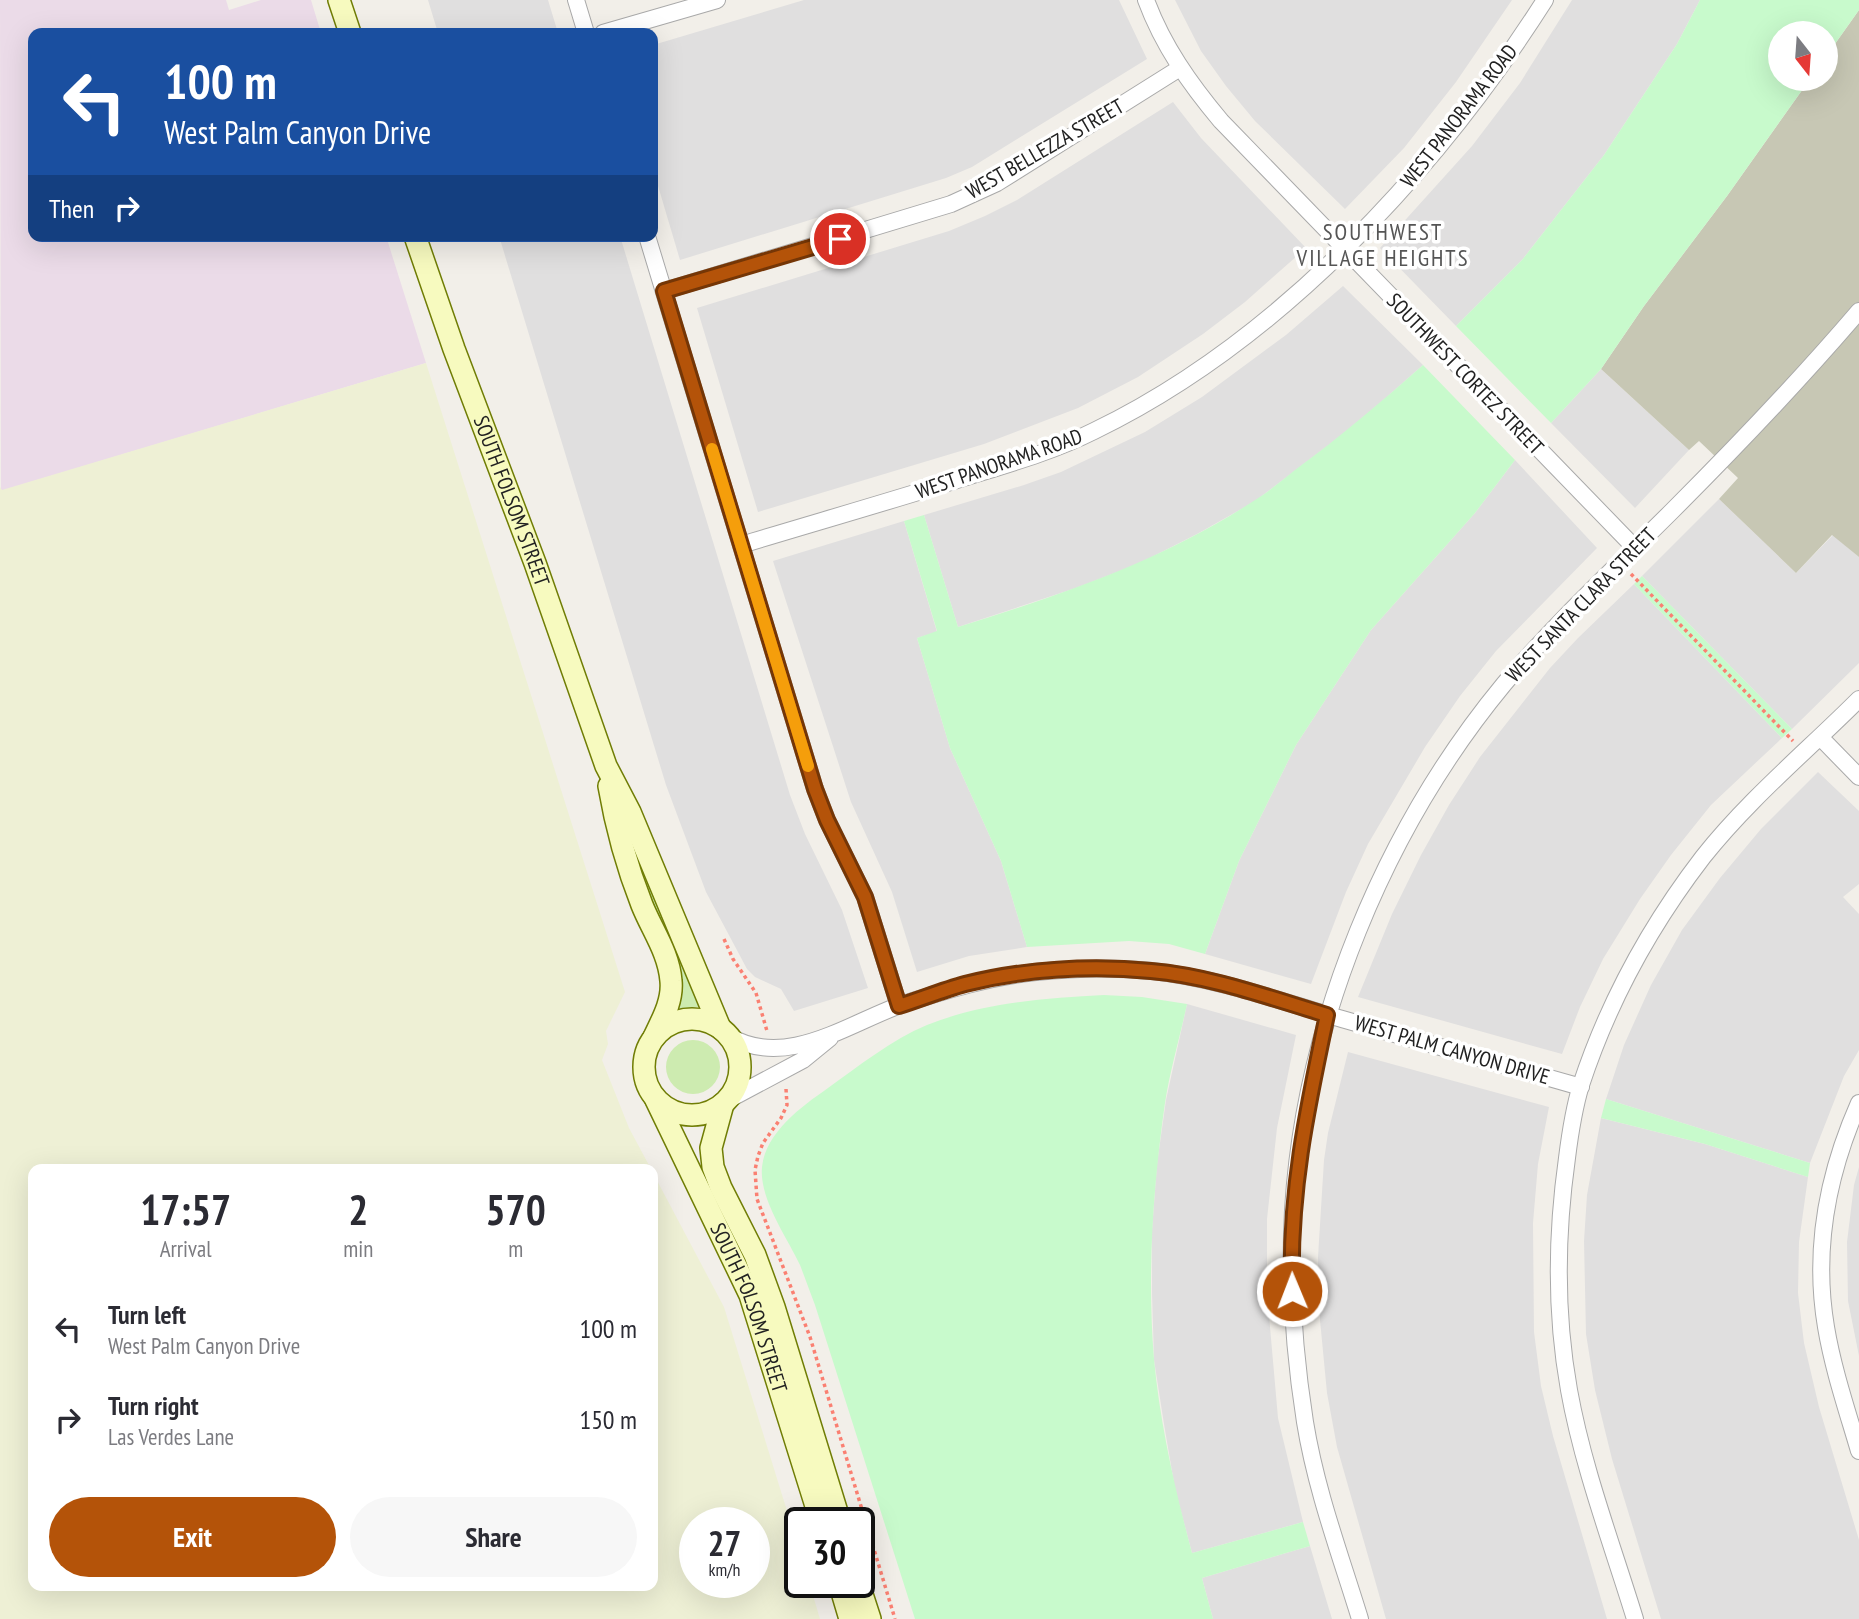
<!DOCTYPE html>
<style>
:root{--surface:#fff;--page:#f7f7f7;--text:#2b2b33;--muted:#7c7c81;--accent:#b45309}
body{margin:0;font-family:"PT Sans Narrow",sans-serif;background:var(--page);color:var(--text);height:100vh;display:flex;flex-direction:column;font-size:26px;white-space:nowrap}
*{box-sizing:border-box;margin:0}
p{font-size:23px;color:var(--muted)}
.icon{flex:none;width:38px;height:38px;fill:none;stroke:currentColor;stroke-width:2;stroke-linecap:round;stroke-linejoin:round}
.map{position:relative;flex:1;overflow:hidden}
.details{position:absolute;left:28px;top:1164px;width:630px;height:427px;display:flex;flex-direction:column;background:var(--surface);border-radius:14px;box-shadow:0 7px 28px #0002}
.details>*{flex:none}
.top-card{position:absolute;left:28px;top:28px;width:630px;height:214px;border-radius:14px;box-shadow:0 7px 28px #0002;background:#1a4fa0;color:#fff;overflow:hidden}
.needle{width:46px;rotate:163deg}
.fabs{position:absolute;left:1768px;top:21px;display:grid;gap:14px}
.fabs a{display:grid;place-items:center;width:70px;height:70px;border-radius:50%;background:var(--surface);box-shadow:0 7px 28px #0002;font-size:35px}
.speed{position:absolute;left:679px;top:1507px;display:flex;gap:14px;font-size:35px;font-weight:700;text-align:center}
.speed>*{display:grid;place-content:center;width:91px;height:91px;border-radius:50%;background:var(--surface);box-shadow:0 7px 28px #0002;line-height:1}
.speed small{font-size:18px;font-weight:400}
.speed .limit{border:4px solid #111;border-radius:10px;background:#fff;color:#111}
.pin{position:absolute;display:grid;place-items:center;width:60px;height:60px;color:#fff;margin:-30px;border:4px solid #fff;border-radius:50%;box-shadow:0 2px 7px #0007}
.me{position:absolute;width:77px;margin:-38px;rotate:359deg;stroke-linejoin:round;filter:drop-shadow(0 0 5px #0008)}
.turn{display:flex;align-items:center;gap:24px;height:147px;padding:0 21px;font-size:32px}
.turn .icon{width:91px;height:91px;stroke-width:2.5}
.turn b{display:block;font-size:49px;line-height:60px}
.then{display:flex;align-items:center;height:66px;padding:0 21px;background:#0003;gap:14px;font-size:26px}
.eta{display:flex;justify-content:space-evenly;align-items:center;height:119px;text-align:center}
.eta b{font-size:42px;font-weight:700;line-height:49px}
.action{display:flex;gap:14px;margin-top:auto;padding:14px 21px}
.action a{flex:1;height:80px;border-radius:42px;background:var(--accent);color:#fff;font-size:28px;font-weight:700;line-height:80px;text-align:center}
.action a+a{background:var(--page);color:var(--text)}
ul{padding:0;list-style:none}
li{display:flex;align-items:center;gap:21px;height:91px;padding:0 21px}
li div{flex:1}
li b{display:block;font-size:26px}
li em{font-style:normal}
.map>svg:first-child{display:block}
.residential{fill:#e0dfdf}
.industrial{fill:#ebdbe8}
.construction{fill:#c7c7b4}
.farmland{fill:#eef0d5;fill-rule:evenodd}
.grass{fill:#cdebb0}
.park{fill:#c8facc}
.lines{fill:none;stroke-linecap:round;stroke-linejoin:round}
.street-casing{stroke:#a9a9a9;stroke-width:18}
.secondary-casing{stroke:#707d05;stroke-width:24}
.path{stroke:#fa8072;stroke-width:3.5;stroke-dasharray:3.5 3.5;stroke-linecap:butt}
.street{stroke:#fff;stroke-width:16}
.secondary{stroke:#f7fabf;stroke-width:21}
.route-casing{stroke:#753606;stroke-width:18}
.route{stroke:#b45309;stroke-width:12}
.slow{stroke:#f59e0b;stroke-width:12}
.labels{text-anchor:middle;stroke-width:7;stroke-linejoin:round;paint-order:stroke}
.street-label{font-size:21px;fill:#222;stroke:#fff}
.neighbourhood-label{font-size:23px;letter-spacing:2px;fill:#555;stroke:#fff}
</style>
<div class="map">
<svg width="1859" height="1619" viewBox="0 0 1859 1619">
<rect width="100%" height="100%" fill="#f2efe9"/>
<!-- residential -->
<path class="residential" d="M428,0h120l10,33h-120z
M804,0h315l28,59 -175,108 -26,11 -266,82 -27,-91v-124z
M1175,0h337l-56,82 -52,66 -59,61 -90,-88 -29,-35 -25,-35z
M1572,0h128l-23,44 -73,111 -82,105 -66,66 -76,-78 92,-102 48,-63z
M1173,102l28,36 105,110 -61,54 -42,32 -65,43 -60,31 -94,36 -226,68 -61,-204 252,-77 36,-15 32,-16z
M499,236h121l170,559 15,39 37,76 26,78 -74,23 -13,-22 -26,-12 -8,-8 -41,-77 -40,-107z
M1343,286l80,79 -68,60 -101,77 -57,32 -59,30 -62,24 -118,39 -34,-112 100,-30 37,-13 84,-40 57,-35 84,-62z
M1601,369l88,81 -54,58 -84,-85z
M1515,460l82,88 -101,103 -36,45 -35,51 -57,97 -22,48 -35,92 -106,-30 34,-93 57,-116 75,-115 104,-117z
M1719,499l77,74 37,-38 26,22v106l-67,66 -150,-153z
M904,521l33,111 -20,6 33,110 51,113 26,86 -58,9 -52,16 -25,-80 -41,-90 -78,-241z
M1634,584l148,154 -71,67 -40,50 -31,44 -37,60 -23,48 -18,47 -204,-57 34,-83 29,-59 28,-50 31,-48 70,-89 28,-30z
M1818,772l41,39v73l-16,13 16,17v136l-15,26 -34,87 -204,-64 18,-54 27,-60 31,-55 38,-52 41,-49z
M1187,1004l109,31 -19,93 -10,91v74l11,125 25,104 -111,31 -17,-64 -11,-65 -10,-64 -2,-66v-64l5,-66 9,-64z
M1348,1052l201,55 -11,57 -5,59 1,109 7,54 12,50 54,183h-221l-49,-172 -10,-54 -7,-73 -2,-63 6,-97 4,-27z
M1601,1118l104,26 103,33 -9,65 -1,51 6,50 15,64 40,133v79h-198l-49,-160 -17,-69 -9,-56 -2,-93 3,-46z
M1859,1167v189l-11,-55 -1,-59 7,-57z
M1310,1546l22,73h-119l-11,-41z"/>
<!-- industrial -->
<path class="industrial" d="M0,0h226l3,10 32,-10h50l10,33h-288v203h353l40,127 -425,128z"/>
<!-- construction -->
<path class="construction" d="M1859,10v547l-27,-22 -36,38 -77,-74 19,-21 -39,-37 -10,9 -88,-81 43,-63 83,-110 83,-117h15v-21z"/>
<!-- farmland -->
<path class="farmland" d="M426,363l199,629 -19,39 2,13 -6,16 27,68 22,41h-618v417h620v-413l71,134 76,246v29h9l11,37h-820v-1132l2,3zM695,1522h59v60h-59z"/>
<!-- grass -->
<path class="grass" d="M624,815l76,192 -22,2z
M666 1067a27 27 0 1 1 54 0a27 27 0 1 1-54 0Z"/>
<!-- park -->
<path class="park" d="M1700,0h159v10l-34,48v-25h-45v46h30l-83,117 -83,110 -43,63 -50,54 -95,-97 66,-66 82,-105 73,-111z
M1423,365l92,95 -40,53 -104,117 -75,115 -57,116 -34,93 -36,-10 -40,-3 -102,6 -26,-86 -51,-113 -33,-110 20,-7 -33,-110 20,-6 34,112c103,-32 203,-66 294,-125 15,-9 29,-21 43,-32 45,-33 86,-68 128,-105z
M1642,576l150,153 -10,9 -148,-154z
M1104,995l38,2 45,7c-7,33 -17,66 -22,99 -12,84 -18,171 -11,256 6,65 21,130 38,194l111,-31 7,24 -108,32 11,41h-298l-100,-314c-5,-13 -10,-27 -15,-40 -13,-28 -41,-66 -38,-98 4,-35 39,-60 66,-79 31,-22 63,-48 99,-63 55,-22 118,-27 177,-30z
M1606,1099l204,64 -2,14 -103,-33 -104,-26z"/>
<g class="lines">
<!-- street casing -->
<g class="street-casing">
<path id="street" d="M576,0l10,33
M1146,0c17,46 44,84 75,121l414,427
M603,33l114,-33
M647,236l168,553 12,31 38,77 34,109
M664,291l287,-87 46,-21 183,-115
M741,545c76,-23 153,-45 229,-69 42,-13 84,-25 124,-45 184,-89 342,-260 451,-431
M1820,737l39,40
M729,1036c57,34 120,-13 174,-32 44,-14 87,-27 133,-32 38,-4 79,-5 116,-1 65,7 128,30 190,48 79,23 159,45 239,68
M728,1100l75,-40 27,-22
M1859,1103c-31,70 -46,147 -33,224 7,42 21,83 33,124
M1360,1619c-20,-65 -44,-129 -55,-197 -11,-70 -16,-141 -12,-212 11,-187 92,-382 211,-526 52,-62 112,-117 169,-174 64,-64 127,-130 186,-199
M1635,1619c-23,-75 -52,-151 -66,-229 -14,-78 -13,-154 -2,-232 3,-24 7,-50 14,-73 27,-82 69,-159 122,-228 46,-58 104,-106 156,-158"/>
</g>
<!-- secondary casing -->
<g class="secondary-casing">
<g id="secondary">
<path d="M339,0l11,33"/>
<path id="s1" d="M415,236l39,113 81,214 71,203 24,46 90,216"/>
<path d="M609,786c7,41 18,81 33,119 10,25 27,48 29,76 2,20 -9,39 -17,56"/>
<circle cx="692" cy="1067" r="48"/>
<path id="s2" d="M656,1100l94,195 71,227"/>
<path d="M723,1104l-12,44 2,19 8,21 34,67 19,52 66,215"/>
<path d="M839,1582l11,37"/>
<path d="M858,1582l12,37"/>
</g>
</g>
<!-- path -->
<path class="path" d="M1631,574l162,167
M724,939l9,20 23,34 11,38
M786,1089l1,16 -6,13 -18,25 -5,13 -3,14 2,29 53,138 85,282"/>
<!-- street -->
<use href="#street" class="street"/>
<!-- secondary -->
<use href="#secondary" class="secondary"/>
</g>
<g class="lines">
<!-- route casing -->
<g class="route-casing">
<path id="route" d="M840,239l-176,52 151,498 12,31 38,77 34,109c22,-7 44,-16 66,-22 59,-15 126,-19 186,-13 60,5 119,27 176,44 -20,94 -38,178 -35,276"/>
</g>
<!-- route -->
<use href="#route" class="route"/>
<!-- slow -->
<path class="slow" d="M712,449l96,317"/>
</g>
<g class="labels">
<!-- street labels -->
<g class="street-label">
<text transform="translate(1459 116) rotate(-52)" y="7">WEST PANORAMA ROAD</text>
<text transform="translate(1045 149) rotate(-30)" y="7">WEST BELLEZZA STREET</text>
<text transform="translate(1465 374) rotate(46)" y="7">SOUTHWEST CORTEZ STREET</text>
<text transform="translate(999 464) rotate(-19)" y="7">WEST PANORAMA ROAD</text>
<text dy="7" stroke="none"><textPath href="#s1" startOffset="282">SOUTH FOLSOM STREET</textPath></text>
<text transform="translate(1581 605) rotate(-46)" y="7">WEST SANTA CLARA STREET</text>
<text transform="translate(1452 1050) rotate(16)" y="7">WEST PALM CANYON DRIVE</text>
<text dy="7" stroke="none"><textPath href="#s2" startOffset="228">SOUTH FOLSOM STREET</textPath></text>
</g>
<!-- neighbourhood labels -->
<g class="neighbourhood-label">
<text x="1383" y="240">SOUTHWEST<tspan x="1383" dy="26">VILLAGE HEIGHTS</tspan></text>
</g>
</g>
</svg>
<div class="fabs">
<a><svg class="needle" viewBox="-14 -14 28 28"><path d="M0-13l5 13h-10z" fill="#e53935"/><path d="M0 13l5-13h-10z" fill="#7c7c81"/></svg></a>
</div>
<div class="speed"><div>27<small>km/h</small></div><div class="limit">30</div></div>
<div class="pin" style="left:840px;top:239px;background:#d93025"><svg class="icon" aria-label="arrive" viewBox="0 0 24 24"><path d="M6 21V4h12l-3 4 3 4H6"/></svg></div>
<svg class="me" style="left:1292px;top:1291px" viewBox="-20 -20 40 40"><circle r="17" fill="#b45309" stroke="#fff" stroke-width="3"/><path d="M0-11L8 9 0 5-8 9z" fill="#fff"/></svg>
<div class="top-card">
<div class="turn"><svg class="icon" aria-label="left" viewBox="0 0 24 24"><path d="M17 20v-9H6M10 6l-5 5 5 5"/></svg><div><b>100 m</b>West Palm Canyon Drive</div></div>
<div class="then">Then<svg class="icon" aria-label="right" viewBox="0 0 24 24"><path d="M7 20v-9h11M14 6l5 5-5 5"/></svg></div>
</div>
<section class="details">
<div class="eta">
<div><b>17:57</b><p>Arrival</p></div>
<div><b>2</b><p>min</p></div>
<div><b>570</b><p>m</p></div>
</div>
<ul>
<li><svg class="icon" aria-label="left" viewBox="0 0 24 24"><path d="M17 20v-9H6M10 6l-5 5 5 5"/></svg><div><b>Turn left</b><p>West Palm Canyon Drive</p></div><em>100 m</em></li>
<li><svg class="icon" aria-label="right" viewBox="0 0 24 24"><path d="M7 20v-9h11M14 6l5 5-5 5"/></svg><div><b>Turn right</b><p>Las Verdes Lane</p></div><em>150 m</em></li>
</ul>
<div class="action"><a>Exit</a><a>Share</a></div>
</section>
</div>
